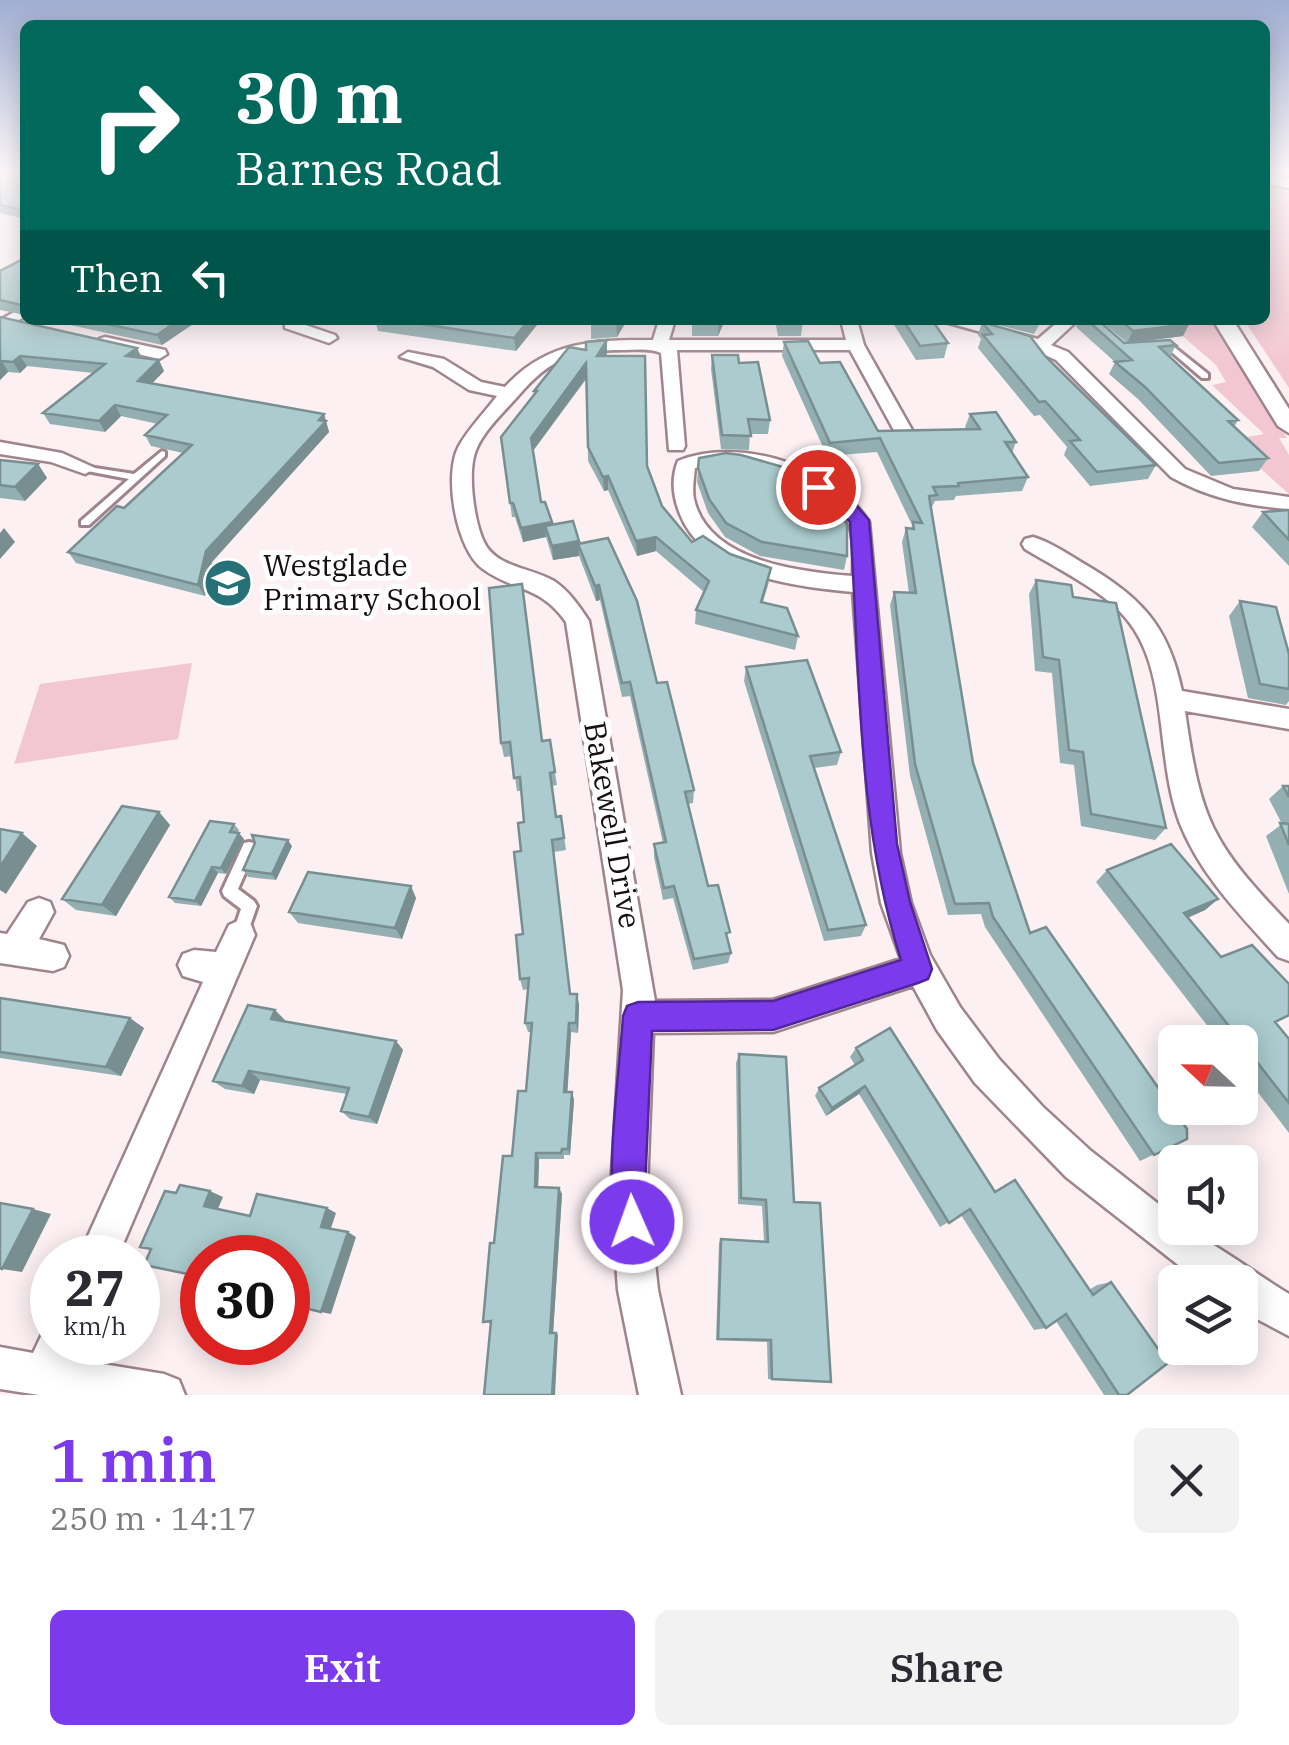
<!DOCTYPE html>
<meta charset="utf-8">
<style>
:root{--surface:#fff;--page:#f2f2f3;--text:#2b2b33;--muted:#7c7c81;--accent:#7c3aed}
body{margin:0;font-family:"IBM Plex Serif",serif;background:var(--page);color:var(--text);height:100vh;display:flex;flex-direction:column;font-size:38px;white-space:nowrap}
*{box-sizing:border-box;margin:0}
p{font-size:32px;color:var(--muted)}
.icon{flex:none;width:55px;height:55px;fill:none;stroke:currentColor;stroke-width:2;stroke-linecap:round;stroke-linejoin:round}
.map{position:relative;height:1395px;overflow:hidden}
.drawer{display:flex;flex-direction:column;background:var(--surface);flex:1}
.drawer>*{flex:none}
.hud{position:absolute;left:20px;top:20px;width:1250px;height:305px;border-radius:15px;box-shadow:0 5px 25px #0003;background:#00695c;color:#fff;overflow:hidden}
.needle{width:65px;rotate:292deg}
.controls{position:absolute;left:1158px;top:1025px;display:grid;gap:20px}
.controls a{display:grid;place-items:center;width:100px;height:100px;border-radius:15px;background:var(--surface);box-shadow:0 5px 25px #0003;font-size:50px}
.speed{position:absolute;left:30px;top:1235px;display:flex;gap:20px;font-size:50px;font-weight:700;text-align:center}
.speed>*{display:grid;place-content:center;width:130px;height:130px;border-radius:50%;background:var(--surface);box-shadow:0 5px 25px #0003;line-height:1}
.speed small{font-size:25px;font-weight:400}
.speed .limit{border:15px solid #d22;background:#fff;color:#111}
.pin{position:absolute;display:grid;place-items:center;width:85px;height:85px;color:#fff;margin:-42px;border:5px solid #fff;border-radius:50%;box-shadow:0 2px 10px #0007}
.me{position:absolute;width:110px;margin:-55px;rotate:358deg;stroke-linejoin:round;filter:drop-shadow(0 0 8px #0008)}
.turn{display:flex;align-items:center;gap:35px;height:210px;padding:0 50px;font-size:45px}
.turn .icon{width:130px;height:130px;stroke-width:2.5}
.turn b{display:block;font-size:70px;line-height:85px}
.then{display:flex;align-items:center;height:95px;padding:0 50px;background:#0003;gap:20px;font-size:38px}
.round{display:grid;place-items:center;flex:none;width:105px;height:105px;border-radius:15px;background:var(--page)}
.headline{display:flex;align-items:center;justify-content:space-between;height:170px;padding:0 50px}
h1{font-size:60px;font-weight:600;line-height:75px;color:var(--accent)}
.cta{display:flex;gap:20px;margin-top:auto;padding:20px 50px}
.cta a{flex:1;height:115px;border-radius:15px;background:var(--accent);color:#fff;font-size:40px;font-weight:600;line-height:115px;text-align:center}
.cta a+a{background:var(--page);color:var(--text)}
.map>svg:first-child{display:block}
.green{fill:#f2c6d2}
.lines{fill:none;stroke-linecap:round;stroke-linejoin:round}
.service-casing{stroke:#9f848b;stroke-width:6}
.minor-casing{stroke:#9f848b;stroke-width:5}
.tertiary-casing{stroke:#9f848b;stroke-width:5}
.service{fill:#fff;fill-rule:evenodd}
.minor{fill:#fff;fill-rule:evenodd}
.tertiary{fill:#fff;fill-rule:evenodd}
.wall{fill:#93afb1}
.shaded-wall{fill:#788e90}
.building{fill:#abcbce;stroke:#788e90;stroke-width:2.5}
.route{fill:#7c3aed;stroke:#51269a;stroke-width:2.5}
.labels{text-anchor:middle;stroke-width:10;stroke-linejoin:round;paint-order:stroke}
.poi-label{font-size:30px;fill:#170e10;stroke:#fff;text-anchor:start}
.street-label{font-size:30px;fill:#170e10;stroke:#fff}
</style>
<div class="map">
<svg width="1289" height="1395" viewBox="0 0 1289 1395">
<rect width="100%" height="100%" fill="#fcf0f3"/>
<!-- green -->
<path class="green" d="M1265,187l24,4v197l-45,-68h21z
M1164,320h51l72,118h-8l10,17v39l-60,-54 35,-6 -52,-49 14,-3 -10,-17z
M192,663l-14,76 -164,25 26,-80z"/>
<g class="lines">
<!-- service casing -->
<g class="service-casing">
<path id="service" d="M1169,343l39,31v4h-6l-35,-30h-7l-4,-2z
M162,451l3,1v4l-76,69h-8v-4l48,-42 -47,-9v-4l52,8z
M249,842l5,1 2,5 -18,41 16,12 3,5 -12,34 -5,2 -5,-2 -3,-5 9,-26 -17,-13 -2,-5 22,-48z"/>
</g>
<!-- minor casing -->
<g class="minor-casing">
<path id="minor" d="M25,306v11l-15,7 -8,-5z
M291,320l44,15 2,3 -8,5 -44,-15v-6z
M659,320h16l-6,20h177l-5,-20h16l7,25 48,85 -2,4h-14l-46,-84h-173l8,96 -2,4h-14l-8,-97c-11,-5 -25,-3 -37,-3 -52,0 -73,8 -106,46 -13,15 -34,34 -42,54 -9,22 -2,69 7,90 12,28 47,27 71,41 15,10 25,25 35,40l66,380 118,-1 128,-41 -20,-56 -9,-50 -19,-261c-57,-5 -149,-16 -173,-78 -7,-17 -9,-36 -2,-53 62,-25 155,5 191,61l31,331 11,50 19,52 30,52 39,52 44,48 48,44 84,66v11c21,0 89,52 114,66v42l-49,-26v-28h-40l-134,-105 -91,-94 -38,-53 -24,-44 -140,46 -120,1 -6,156 11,101 23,105h-42l-21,-105 -7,-101 12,-199 -57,-368c-26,-37 -51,-30 -83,-53 -27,-19 -40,-95 -24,-123 10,-18 26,-34 38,-50l-28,-6 -36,-23 -33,-10 8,-5 36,7 37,23 24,5c42,-46 89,-47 148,-47zM725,463c36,4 107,21 123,59 7,16 5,37 5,54 -52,-4 -145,-14 -159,-77 -2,-9 0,-21 1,-31z
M938,320h27l73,19 22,-19h18l-27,25 17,7 117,117 48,20 56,8v12c-42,-3 -81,-11 -118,-32l-115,-117 -39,-18z
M105,337l60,13 2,4 -8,5 -60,-14v-6z
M0,442l62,11 33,15 -10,6 -34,-12 -51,-8z
M1033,537c17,5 33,16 48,25 58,34 87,61 101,129l107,18v20l-104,-18c16,111 26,131 104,213v37l-11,-4c-38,-42 -78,-82 -99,-136 -11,-31 -14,-65 -18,-97 -12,-112 -44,-121 -136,-175l-3,-5 3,-5z
M39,898l11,4 4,10 -15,27 25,6 5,11 -5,11 -11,4 -53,-8v-30l7,1 21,-32z
M240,920l11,5 4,10 -138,323h-39l125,-276 -20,-6 -5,-11 5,-11 11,-4 22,2 13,-27z
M52,1324v18h27l-7,17 92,15 15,6 6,15h-146l-39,-6v-42l33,6 12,-25z"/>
</g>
<!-- tertiary casing -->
<g class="tertiary-casing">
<path id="tertiary" d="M1265,174l24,4v10l-24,-4z
M1213,320h20l56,89v24l-11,-7z"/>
</g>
<!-- service -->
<use href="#service" class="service"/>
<!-- minor -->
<use href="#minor" class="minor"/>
<!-- tertiary -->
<use href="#tertiary" class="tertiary"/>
</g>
<!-- wall -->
<path class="wall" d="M25,172v47l-25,-6v-38z
M25,258v57l-25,-5v-39z
M0,317l137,31 5,10 22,13 -12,12 172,31 5,18 -117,130 -7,34 -129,-33 -8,-11 56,-44 59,-55 -32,-7 -6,-11 13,-11 -37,-8 -16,16 -55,-8 -7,-11 51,-40 -67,-7 -7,7 -12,-1 -8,8z
M47,320h152l-37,25z
M375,320h166l-25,31 -138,-20z
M591,320h36l-10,17 -26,2z
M692,320h33l-7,16h-26z
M775,320h28l-2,16h-23z
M891,320h41l16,23 -4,15 -28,2z
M979,320h63l-8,14z
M1079,320h18l27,23 2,-1 -26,-22h84l5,4 -6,12 -45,6 38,3 -6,12 68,63 -4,7 34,31 -9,13 -48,5 -73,-77 -29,-25 6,-12 -39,-35z
M982,322l63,34 111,109 -8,14 -58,7 -26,-31 3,-8 -27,-32 -6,1 -56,-68 3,-9 -3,-4z
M607,340l-1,16 56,150 30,36 77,40 -6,20 35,34 -3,14 -100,-26 1,-14 8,-18 -48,-41 -19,5 -29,-66 -4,1 -16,-30 -1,-83 -54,73 8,51 12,22 26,20 78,139 37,107 -1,13 -5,1 20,82 23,67 -3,10 -35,7 -20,-72 -10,2 -9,-43v-13l9,-1 -33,-147 -8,1 -22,-97 -4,1 -17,-45 -26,4 -7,-23 -23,5 -8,-25h-3l-11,-80 33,-42v-4l52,-41z
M784,342l36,21 58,68 89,-2 -2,-2 5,-13 46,28 -4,11 16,24 -6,14 -66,5 -2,4 -19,1 -4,8 42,254 57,170 157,206 -47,22 -155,-234 -4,-13 -33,1 -38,-139 -20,-171 4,-13 15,1 -7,-51 4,-14 5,1 1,-4 -35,-73 -50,4 -45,-100z
M712,355l27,8 31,57 -2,14h-18l-1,16 -28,-1 -10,-80z
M699,458l148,98 -3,14 -84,-14 -35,-19 -17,-24 -11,-31z
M0,460l38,4 9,14 -22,23 -25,-3z
M1289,511v55l-37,-39 11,-15z
M1036,580l37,17 93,231 -11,12 -74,-14 -7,-61 -14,-2 -8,-90 -17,-2 -6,-77z
M489,588l53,153 8,-1 7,45 -5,1 4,31 5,-1 5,34 -12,2 16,142 9,10 -1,29 -7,-1 -4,60h5l2,8 -4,55h-6v4h-25l-1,28 21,1 3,6 -9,139 5,2 -75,-13 11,-79 32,-152 5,-59h-3l-3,-9 3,-34 -5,1 -3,-11 3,-45 -2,-83 3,-29 -3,-31h-4l-5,-35 -8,1 -3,-14z
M1240,601l49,53v47l-3,4 -38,-7 -19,-82z
M746,667l95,85 -4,13 -23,3 52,157 -5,11 -37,5 -80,-260z
M1283,786h6v108l-23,-58 16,-12 -13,-25z
M159,812l11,13 -54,91 -40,-6 -14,-11z
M234,824l5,6 -1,3 6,6 -18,35 -8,-1 -17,33 -26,-3 -6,-6z
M292,846l-16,34 -28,-3 -5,-7z
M1107,870l111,29 -13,11 -17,8 33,39 68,27v32l-13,7 13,16v94l-49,-64v-27h-20l-124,-160z
M416,898l-14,41 -104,-16 -9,-11z
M0,998l144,30 -23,48 -121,-18z
M285,1020l-1,2 112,19 7,9 -26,74 -27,-5 -9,-8 6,-17 -87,-14 -6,14 -29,-5 -12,-8z
M856,1048l139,144 20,-12 74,110 8,-5 14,-3 16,113h-23l-48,-74 -10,7 -12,2 -73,-115 -21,12 -81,-133 -33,22 -11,-20 4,-8 36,-23 -5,-8z
M739,1054l55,148 37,180 -63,-3 -1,-37 -51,-2 3,-97 2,-4 43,2 -2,-35 -24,-2 -2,-141z"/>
<!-- shaded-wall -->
<path class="shaded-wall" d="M179,320h20l-37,25 -5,-10z
M529,320h12l-25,31 -2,-13z
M616,320h11l-10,17z
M719,320h6l-7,16z
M1189,324l-6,12 -56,7 6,-12z
M607,340v14l-9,16 -1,-14z
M137,348l5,11 -16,-3z
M20,356l7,10 -7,7 -7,-11z
M159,360l5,11 -20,21 -6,-11z
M2,361l6,11 -8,8v-18z
M586,363l1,14 -55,75 -1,-14z
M115,405l6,11 -16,16 -6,-11z
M324,414l5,18 -117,130 -7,34 -7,-11 8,-34z
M38,464l9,14 -22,23 -10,-14z
M608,476v14l-4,1 -1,-14z
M552,522l2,14 -9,-10 1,11 -23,5 -2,-14z
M4,528l11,14 -15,17v-26z
M656,537v14l-19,5 -1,-15z
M579,541v15l-26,4 -1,-14z
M599,585l1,15 -4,1 -1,-15z
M159,812l11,13 -54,91 -14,-11z
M22,833l15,13 -31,48 -6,-4v-23z
M239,833l5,6 -18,35 -5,-6z
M288,840l4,6 -16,34 -4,-6z
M212,867l6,6 -17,33 -6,-5z
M411,886l5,12 -14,41 -7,-11z
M1218,899l-13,11 -33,14 12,-11z
M577,994l2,10 -1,29 -2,-10z
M275,1010l10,10 -4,9 -10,-10z
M130,1018l14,10 -23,48 -15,-9z
M569,1023l2,9 -4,68 -3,-8z
M396,1041l7,9 -26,74 -8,-7z
M249,1071l11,9 -6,14 -12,-8z
M865,1086l-6,8 -33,22 6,-8z
M572,1092l2,8 -4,55 -2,-6z
M536,1153l3,6 -1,34 -3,-6z
M559,1188l3,6 -9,141 -3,-2z
M210,1191l13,6 -6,14 -13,-5z
M327,1208l9,5 -6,18 -9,-4z
M33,1209l18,5 -29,58 -20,-3z
M348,1232l8,5 -25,77 -10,-2z
M556,1333l2,2 -3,60h-3z"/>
<!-- building -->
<path class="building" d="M7,172h18v38l-25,-5v-30z
M25,258v48l-25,-6v-29z
M0,317l137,31 -11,8 33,4 -21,21 186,33 -5,6 7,1 -120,130 -8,34 -130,-33 49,-46 7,2 68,-63 -47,-10 22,-20 -52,-10 -16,16 -56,-8 62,-49 -85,-8 -7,6 -11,-1 -2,1z
M89,320h90l-22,15z
M395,320h134l-15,18z
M780,320h23v3h-23z
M903,320h29l16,23 -28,3z
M1087,320h11l26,23 46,-3 6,5 -17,2 79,73 -10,1 40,37 -49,5 -74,-76 -30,-25 17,-2z
M1120,320h64l5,4 -56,7z
M982,322l48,14 15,20 111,109 -59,7 -27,-31 10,-1 -35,-39 -6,1 -56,-67 9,-1z
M607,340l-10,16h48l2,110 15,40 30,36 11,-6 27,18 41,14 -10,34 26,6 11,28 -102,-26 13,-29 -53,-44 -20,4 -28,-65 -5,1 -15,-30 -2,-84 -55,75 10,64h4l7,20 -31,6 -8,-25h-3l-9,-66 36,-46h-3l35,-44 17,3v-8z
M808,341l12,22 20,-1 38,69 102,-2 -10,-15 26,-2 20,30h-11l23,35 -70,6 1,3 -26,1 4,8 -8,1 44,267 57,170 16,-6 141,202v10l-33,16 -161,-238 -4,-14 -34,1 -40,-140 -21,-172 22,1 -10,-65 8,1 -1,-7 9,1 -42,-85 -50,5 -46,-101z
M712,355h26l1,8 19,-1 12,58 -22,-1 3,17 -29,-1z
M726,453l15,2 59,17 34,29 13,24v31l-85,-14 -36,-19 -17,-24 -11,-31 1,-10z
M0,460l38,4 -23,23 -15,-2z
M1288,510l1,1v29l-26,-28z
M573,521l6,20 -27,5 -7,-20z
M608,538l29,63 20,82 10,-1 27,108 -9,2 23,94 10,-1 12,47 -4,1 5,20 -37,6 -20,-73 -10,2 -10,-44 12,-2 -36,-160 -8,1 -23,-98 -4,1 -17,-42z
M1036,580l35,5 2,12 43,6 50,225 -75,-14 -8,-62 -14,-2 -10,-90 -16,-3z
M522,584l20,157 8,-1 5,32 -5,1 6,44 5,-1 3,22 -12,2 18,154h7l-1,29h-7l-5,69h8l-4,57h-6l-1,4h-25l-1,34 24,1 -9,145h6l-4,62h-68l7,-74 -8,1 7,-79h4l9,-87h9l6,-65h8l6,-68h-7l4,-45 -9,1 -4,-44 7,-1 -9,-82 7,-1 -3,-28 6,-1 -4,-45 -6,1 -4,-36 -9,1 -12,-155z
M1240,601l36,6 13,47v35l-29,-5z
M807,660l34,92 -31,4 56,169 -38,5 -82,-263z
M1283,786h6v11z
M122,806l37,6 -57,93 -40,-6z
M210,821l24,3 -4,8 9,1 -18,35 -9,-1 -17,34 -26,-4z
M1280,823l9,1v21z
M0,829l22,4 -22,34z
M252,835l36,5 -16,34 -29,-4 12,-27z
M1171,844l47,55 -34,14 37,44 31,-12 37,39v31l-14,7 14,17v64l-182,-233z
M308,872l103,14 -16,42 -106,-16z
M0,998l130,20 -24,49 -106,-15z
M248,1005l27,5 -4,9 125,22 -27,76 -28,-6 8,-23 -100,-17 -7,15 -29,-5z
M890,1028l105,164 20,-12 78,115 18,-13 57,81 -41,32h-8l-53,-81 -20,14 -76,-119 -21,14 -84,-137 -33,22 -13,-20 44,-28 -7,-12z
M739,1054l47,3 8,145 26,1 11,179 -59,-3 -1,-39 -53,-1 3,-100 47,3 -2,-42 -25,-2z
M180,1185l30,6 -6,15 46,10 7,-22 70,14 -6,19 27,5 -27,80 -33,-8v-46h-86v19l-58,-12 7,-16 -11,-2 25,-56 11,2z
M0,1203l33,6 -31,60 -2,-1z"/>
<!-- sky -->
<linearGradient id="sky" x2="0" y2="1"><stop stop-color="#a0aed2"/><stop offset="0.47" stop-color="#fef8fa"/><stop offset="1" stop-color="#fef8fa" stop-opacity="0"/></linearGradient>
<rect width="1289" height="367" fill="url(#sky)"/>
<!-- route -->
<path class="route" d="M818,482l31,15 20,23 28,324 13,58 22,67 -4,10 -10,4 -145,47 -121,1 -7,158 4,33 -5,12 -12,5 -13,-5c-17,-42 1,-166 4,-218l4,-10 11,-4 135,-1 128,-41c-45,-140 -41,-292 -51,-438l-15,-17 -23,-14v-8z"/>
<!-- icons -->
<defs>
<g id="school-disc" transform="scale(2.5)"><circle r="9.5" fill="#267077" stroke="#fff"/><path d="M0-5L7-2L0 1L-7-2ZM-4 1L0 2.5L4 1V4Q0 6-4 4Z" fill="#fff"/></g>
</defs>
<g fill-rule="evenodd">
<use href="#school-disc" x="228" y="583"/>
</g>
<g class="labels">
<!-- poi labels -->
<g class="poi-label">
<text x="263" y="576">Westglade<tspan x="263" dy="34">Primary School</tspan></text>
</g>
<!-- street labels -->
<g class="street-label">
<text transform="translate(612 825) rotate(80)" y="10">Bakewell Drive</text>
</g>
</g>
</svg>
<div class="controls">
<a><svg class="needle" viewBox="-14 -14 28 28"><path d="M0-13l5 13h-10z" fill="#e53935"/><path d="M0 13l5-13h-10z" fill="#7c7c81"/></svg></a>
<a><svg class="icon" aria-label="sound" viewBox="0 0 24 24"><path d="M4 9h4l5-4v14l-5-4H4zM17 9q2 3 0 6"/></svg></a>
<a><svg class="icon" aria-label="layers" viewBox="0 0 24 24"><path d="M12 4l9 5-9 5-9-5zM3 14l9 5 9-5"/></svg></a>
</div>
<div class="speed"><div>27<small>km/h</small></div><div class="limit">30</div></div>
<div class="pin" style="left:818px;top:487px;background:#d93025"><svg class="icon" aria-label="arrive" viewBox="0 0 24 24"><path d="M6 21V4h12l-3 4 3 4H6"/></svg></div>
<svg class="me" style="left:632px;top:1222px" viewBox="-20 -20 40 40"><circle r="17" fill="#7c3aed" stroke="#fff" stroke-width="3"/><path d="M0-11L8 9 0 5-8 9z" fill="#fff"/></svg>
<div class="hud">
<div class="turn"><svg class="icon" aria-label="right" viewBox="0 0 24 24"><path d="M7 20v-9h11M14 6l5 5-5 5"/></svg><div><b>30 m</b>Barnes Road</div></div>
<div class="then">Then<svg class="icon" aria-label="left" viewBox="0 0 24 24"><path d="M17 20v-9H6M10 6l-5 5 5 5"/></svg></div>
</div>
</div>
<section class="drawer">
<div class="headline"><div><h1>1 min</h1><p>250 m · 14:17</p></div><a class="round"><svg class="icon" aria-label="close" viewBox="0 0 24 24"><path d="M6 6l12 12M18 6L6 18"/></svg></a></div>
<div class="cta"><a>Exit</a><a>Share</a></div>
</section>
